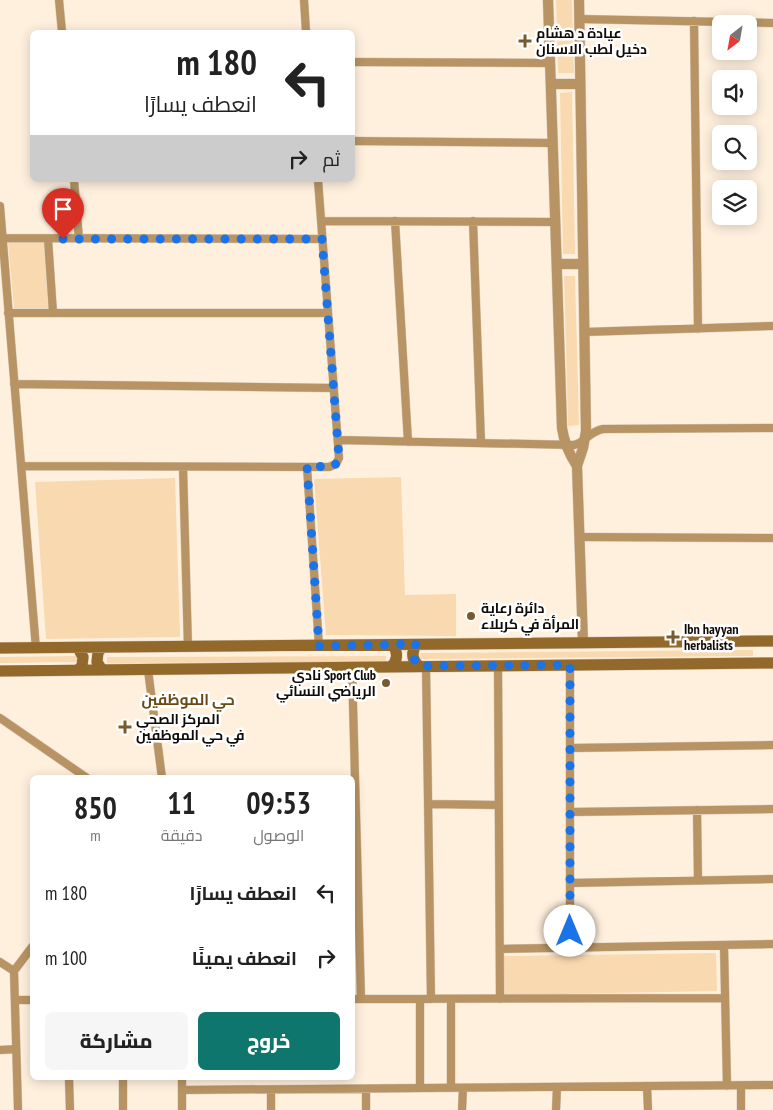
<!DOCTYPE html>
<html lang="ar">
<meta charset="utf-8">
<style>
:root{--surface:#fff;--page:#f6f6f6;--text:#222;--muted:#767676;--accent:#0f766e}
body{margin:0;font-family:"PT Sans Narrow",Cairo,sans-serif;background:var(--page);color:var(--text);direction:rtl;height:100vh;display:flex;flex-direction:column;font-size:19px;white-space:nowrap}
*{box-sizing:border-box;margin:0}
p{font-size:16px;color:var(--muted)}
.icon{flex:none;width:28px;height:28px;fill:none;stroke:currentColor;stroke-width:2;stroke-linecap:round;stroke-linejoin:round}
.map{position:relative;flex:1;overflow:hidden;direction:ltr}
.sheet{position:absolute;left:30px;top:775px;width:325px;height:305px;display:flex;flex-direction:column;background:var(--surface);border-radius:8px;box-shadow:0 2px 12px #0003;direction:rtl}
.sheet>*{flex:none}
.hud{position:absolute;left:30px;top:30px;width:325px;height:152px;border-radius:8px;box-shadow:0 2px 12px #0003;direction:rtl;background:#fff;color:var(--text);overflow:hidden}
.needle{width:32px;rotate:211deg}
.buttons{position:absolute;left:712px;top:15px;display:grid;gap:10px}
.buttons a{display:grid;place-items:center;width:45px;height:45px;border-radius:8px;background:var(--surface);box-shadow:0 2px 12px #0003;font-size:25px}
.pin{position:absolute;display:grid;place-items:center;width:42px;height:42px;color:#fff;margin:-51px -21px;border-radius:50% 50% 50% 0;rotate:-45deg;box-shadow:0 0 5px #0007}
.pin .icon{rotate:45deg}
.me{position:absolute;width:55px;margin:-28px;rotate:0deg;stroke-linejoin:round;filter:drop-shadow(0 0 4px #0008)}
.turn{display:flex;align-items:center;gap:18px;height:105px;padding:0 15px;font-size:22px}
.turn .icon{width:65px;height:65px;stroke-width:2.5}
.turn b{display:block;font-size:35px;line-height:42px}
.then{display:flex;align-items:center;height:48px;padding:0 15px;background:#0003;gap:10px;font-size:19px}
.eta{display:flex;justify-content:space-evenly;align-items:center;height:85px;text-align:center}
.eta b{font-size:30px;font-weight:800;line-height:35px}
.cta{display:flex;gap:10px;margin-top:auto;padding:10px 15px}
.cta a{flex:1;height:58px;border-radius:8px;background:var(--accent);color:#fff;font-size:20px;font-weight:800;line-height:58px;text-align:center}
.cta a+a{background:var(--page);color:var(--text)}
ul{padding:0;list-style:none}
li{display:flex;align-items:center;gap:15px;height:65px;padding:0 15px}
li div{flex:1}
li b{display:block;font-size:19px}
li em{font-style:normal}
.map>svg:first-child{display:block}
.green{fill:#f9d9b0}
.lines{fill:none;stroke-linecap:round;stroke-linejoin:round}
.minor-casing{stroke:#d9cbbb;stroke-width:9}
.tertiary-casing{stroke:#d9cbbb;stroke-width:11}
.secondary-casing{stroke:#d9cbbb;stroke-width:12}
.minor{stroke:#b89464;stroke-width:8}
.tertiary{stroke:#b89464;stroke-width:10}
.secondary{stroke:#92682b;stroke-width:11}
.route{stroke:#1a73e8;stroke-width:9;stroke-dasharray:0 16.2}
.poi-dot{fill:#795a2f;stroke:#fff;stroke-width:2}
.labels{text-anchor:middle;stroke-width:5;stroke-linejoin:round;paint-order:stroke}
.poi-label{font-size:14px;font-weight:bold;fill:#100b06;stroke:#fff;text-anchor:start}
.neighbourhood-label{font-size:15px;font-weight:bold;fill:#6a4915;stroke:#fff}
</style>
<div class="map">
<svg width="773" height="1110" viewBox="0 0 773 1110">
<rect width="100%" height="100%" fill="#fff0de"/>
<!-- green -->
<path class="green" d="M556,0h16l2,73h-16z
M572,92l3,162h-12l-3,-161z
M8,243h36l4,65h-34z
M564,276h11l4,149 -11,1z
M401,477l4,118 51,-1v42l-130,-1 -12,-156z
M175,478l5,159 -134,2 -11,-157z
M753,650v6l-333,3v-6z
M75,656l3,1 -1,5 -77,1v-6z
M386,656v6l-279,1v-6z
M716,953l1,38 -213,4 -1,-39z"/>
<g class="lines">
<!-- minor casing -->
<g class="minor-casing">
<path id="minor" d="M59,0l3,32
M304,0l2,32
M579,19l194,4
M694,21l4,308
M352,62l198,1
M352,141l200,2
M74,180l5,59
M0,206l36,443
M321,221l234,1
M395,221l13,221
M473,221l8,222
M2,238l320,1
M48,239l5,74
M8,313h320
M584,332l189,-6
M14,384l320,4
M338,440l236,5c12,-3 14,-13 29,-16l170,-1
M21,466l308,1 7,-3 3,-6 -21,-278
M183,467l5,180
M307,467l12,179
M580,537l193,1
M570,665v282
M426,666l5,333
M498,666l2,333
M352,667l9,332
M148,670l14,108
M0,718l87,60
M570,748l203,-3
M428,804l71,1
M697,810l1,70
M570,812l203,-3
M570,883l203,-4
M724,945l3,141
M500,949l273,-5
M0,962l14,9
M352,999l373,-1
M420,999v89
M451,999v89
M15,1000h17
M0,1050l16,-1
M69,1078l1,32
M123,1078v32
M182,1078v32
M647,1086l1,24
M741,1086v24
M366,1089v21
M182,1090l591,-5
M271,1090v20
M18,1110l-4,-139 18,-24
M462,1110l1,-22
M556,1110l1,-23"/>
</g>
<!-- tertiary casing -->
<g class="tertiary-casing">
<path id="tertiary" d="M548,0l14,428c2,14 7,26 15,38
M579,0l7,431 -3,17 -6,18 6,177
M551,84h29
M557,264h26"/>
</g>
<!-- secondary casing -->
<g class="secondary-casing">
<path id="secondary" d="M416,645c-5,8 -4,15 3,21
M0,648l773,-7
M78,648l5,9 -1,9 -4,4
M102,648l-4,4 -1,10 5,8
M391,667c7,-7 7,-14 2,-22
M0,671l773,-8"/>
</g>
<!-- minor -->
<use href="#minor" class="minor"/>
<!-- tertiary -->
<use href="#tertiary" class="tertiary"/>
<!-- secondary -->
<use href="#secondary" class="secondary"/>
</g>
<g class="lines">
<!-- route -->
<path class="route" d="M63,239h259l17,219 -1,4 -6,5 -25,-1 12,180 97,-2 -2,5 -1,9 6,8 151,-1v266"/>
</g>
<!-- markers -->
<g class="poi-dot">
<path d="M522.5 33.5h5v5h5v5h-5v5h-5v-5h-5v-5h5z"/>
<circle cx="471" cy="616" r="5"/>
<path d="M670.5 629.5h5v5h5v5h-5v5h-5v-5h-5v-5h5z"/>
<circle cx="386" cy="683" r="5"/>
<path d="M122.5 719.5h5v5h5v5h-5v5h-5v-5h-5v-5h5z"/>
</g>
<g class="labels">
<!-- poi labels -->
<g class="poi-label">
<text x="536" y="38">عيادة د هشام<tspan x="536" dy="16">دخيل لطب الاسنان</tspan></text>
<text x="481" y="613">دائرة رعاية<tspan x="481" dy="16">المرأة في كربلاء</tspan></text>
<text x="684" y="634">Ibn hayyan<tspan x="684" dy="16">herbalists</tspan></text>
<text x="376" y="680" text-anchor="end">نادي Sport Club<tspan x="376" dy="16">الرياضي النسائي</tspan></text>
<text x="136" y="724">المركز الصحي<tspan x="136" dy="16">في حي الموظفين</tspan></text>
</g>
<!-- neighbourhood labels -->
<g class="neighbourhood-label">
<text x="188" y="705">حي الموظفين</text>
</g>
</g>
</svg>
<div class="buttons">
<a><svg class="needle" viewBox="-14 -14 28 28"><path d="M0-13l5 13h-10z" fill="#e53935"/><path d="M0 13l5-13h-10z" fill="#767676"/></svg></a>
<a><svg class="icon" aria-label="sound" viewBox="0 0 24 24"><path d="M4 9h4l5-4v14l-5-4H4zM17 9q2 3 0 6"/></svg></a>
<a><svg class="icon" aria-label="search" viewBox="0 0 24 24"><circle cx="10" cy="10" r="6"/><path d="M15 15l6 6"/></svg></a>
<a><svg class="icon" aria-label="layers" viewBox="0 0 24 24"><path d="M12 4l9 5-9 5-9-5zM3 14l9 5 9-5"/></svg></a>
</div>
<div class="pin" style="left:63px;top:239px;background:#d93025"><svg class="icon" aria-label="arrive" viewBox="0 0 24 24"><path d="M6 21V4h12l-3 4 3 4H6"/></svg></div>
<svg class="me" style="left:570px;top:931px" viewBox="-20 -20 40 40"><circle r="19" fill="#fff"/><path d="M0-13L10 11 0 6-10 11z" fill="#1a73e8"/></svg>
<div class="hud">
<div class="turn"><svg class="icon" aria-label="left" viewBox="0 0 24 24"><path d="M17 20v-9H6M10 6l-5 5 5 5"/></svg><div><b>180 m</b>انعطف يسارًا</div></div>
<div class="then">ثم<svg class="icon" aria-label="right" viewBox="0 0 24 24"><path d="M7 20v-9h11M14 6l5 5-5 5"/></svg></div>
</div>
<section class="sheet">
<div class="eta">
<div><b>09:53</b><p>الوصول</p></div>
<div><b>11</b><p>دقيقة</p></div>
<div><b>850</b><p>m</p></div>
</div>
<ul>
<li><svg class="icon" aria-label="left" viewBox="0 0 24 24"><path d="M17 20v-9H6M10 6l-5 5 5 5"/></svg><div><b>انعطف يسارًا</b></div><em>180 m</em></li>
<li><svg class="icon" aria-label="right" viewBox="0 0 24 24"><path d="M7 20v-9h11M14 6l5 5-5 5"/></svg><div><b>انعطف يمينًا</b></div><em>100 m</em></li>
</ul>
<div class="cta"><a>خروج</a><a>مشاركة</a></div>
</section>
</div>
